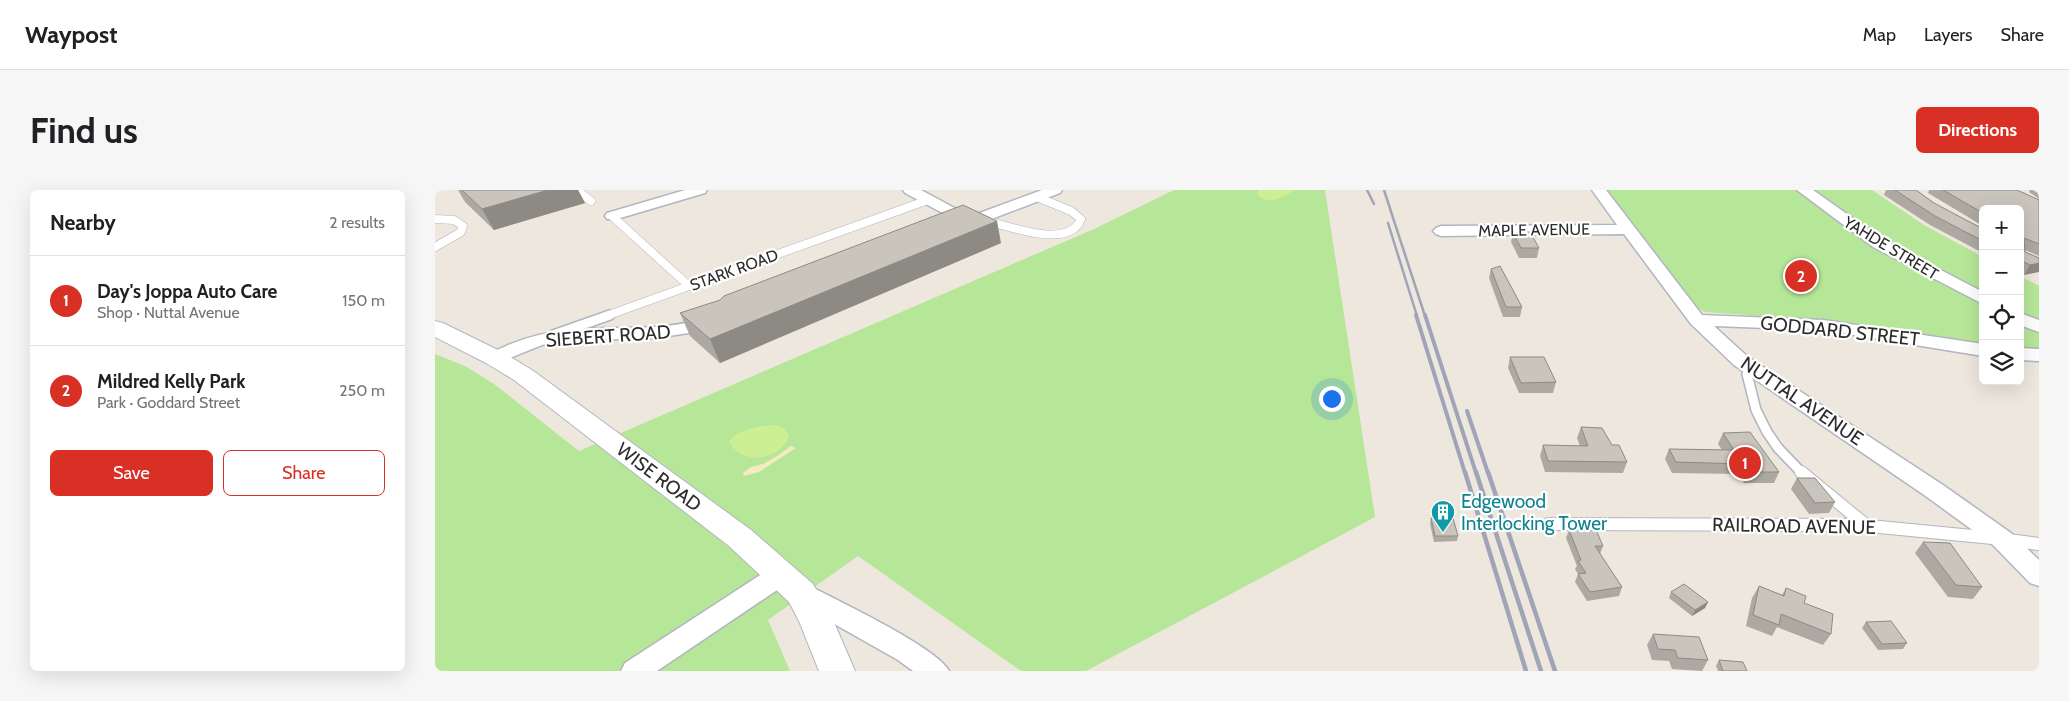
<!DOCTYPE html>
<meta charset="utf-8">
<style>
:root{--surface:#fff;--page:#f6f6f6;--text:#202124;--muted:#757577;--line:#e0e0e0;--accent:#d93025}
body{margin:0;font-family:Cabin,sans-serif;background:var(--page);color:var(--text)}
.controls{position:absolute;right:15px;top:15px;display:grid;overflow:hidden;border-radius:8px;box-shadow:0 5px 20px #0002}
.controls button{width:45px;height:45px;display:grid;place-items:center;padding:0;border:0;border-bottom:1px solid var(--line);background:var(--surface);color:var(--text);font:25px sans-serif}
.you{position:absolute;left:896px;top:208px;width:18px;height:18px;margin:-12px;border:4px solid #fff;border-radius:50%;background:#1a73e8;box-shadow:0 0 0 8px #1a73e833}
.badge{display:grid;place-items:center;width:32px;height:32px;border-radius:50%;background:var(--accent);color:#fff;font-size:16px;font-weight:700}
.pin{position:absolute;translate:-50% -50%;border:2px solid #fff;box-shadow:0 1px 5px #0006}
.list{margin:0;padding:0;list-style:none}
h2{display:flex;justify-content:space-between;align-items:center;height:65px;margin:0;padding:0 20px;font-size:21px}
h2 small{font-size:16px;font-weight:400;color:var(--muted)}
.list li{display:grid;grid-template-columns:32px 1fr auto;gap:15px;align-items:center;box-sizing:border-box;height:90px;padding:0 20px;border-top:1px solid var(--line)}
.list b{display:block;font-size:19px;white-space:nowrap}
.list p{margin:0;font-size:16px;white-space:nowrap;color:var(--muted)}
.list em{font-size:16px;font-style:normal;color:var(--muted)}
.actions{display:flex;gap:10px;padding:15px 20px}
.actions a{flex:1;padding:11px 0;border:1px solid var(--accent);border-radius:8px;text-align:center;font-size:18px;color:var(--accent)}
.actions .main{background:var(--accent);color:#fff}
.icon{flex:none;width:28px;height:28px;fill:none;stroke:currentColor;stroke-width:2;stroke-linecap:round;stroke-linejoin:round}
.map{position:relative;flex:none;width:1604px;height:481px;overflow:hidden;border-radius:8px}
header{display:flex;align-items:center;gap:30px;box-sizing:border-box;height:70px;padding:0 25px;background:var(--surface);border-bottom:1px solid var(--line)}
header strong{font-size:24px}
nav{display:flex;gap:28px;margin-inline-start:auto;font-size:18px}
.intro{display:flex;align-items:center;justify-content:space-between;box-sizing:border-box;height:120px;padding:0 30px}
h1{margin:0;font-size:35px}
.button{padding:12px 22px;border-radius:8px;background:var(--accent);color:#fff;font-size:18px;font-weight:700}
main{display:flex;gap:30px;padding:0 30px}
aside{flex:1;background:var(--surface);border-radius:8px;box-shadow:0 5px 20px #0002}
.map>svg:first-child{display:block}
.green{fill:#b6e798}
.sand{fill:#f5eac0}
.pitch{fill:#ccef94}
.lines{fill:none;stroke-linecap:round;stroke-linejoin:round}
.lane-far2-casing{stroke:#b2b5c0;stroke-width:9}
.lane-far1-casing{stroke:#b2b5c0;stroke-width:12}
.lane-casing{stroke:#b2b5c0;stroke-width:14}
.street-casing{stroke:#b2b5c0;stroke-width:3}
.secondary-casing{stroke:#b2b5c0;stroke-width:2}
.lane-far2{stroke:#fff;stroke-width:8}
.lane-far1{stroke:#fff;stroke-width:9}
.lane{stroke:#fff;stroke-width:12}
.street{fill:#fff;fill-rule:evenodd}
.secondary{fill:#fff;fill-rule:evenodd}
.rail-far2{stroke:#a0a4b7;stroke-width:2.5}
.rail-far1{stroke:#a0a4b7;stroke-width:4}
.rail{stroke:#a0a4b7;stroke-width:4.5}
.wall{fill:#ada9a2}
.shaded-wall{fill:#8d8a84}
.building{fill:#c9c5bc;stroke:#8d8a84}
.labels{text-anchor:middle;dominant-baseline:central;stroke-width:4.5;stroke-linejoin:round;paint-order:stroke}
.far-street-label{font-size:16px;fill:#2c2c2c;stroke:#fff}
.street-label{font-size:19px;fill:#2c2c2c;stroke:#fff}
.culture-label{font-size:19px;fill:#0d838f;stroke:#fff;text-anchor:start}
</style>
<header>
<strong>Waypost</strong>
<nav><a>Map</a><a>Layers</a><a>Share</a></nav>
</header>
<div class="intro"><h1>Find us</h1><a class="button">Directions</a></div>
<main>
<aside>
<h2>Nearby<small>2 results</small></h2>
<ul class="list">
<li><span class="badge">1</span><div><b>Day's Joppa Auto Care</b><p>Shop · Nuttal Avenue</p></div><em>150 m</em></li>
<li><span class="badge">2</span><div><b>Mildred Kelly Park</b><p>Park · Goddard Street</p></div><em>250 m</em></li>
</ul>
<div class="actions"><a class="main">Save</a><a>Share</a></div>
</aside>
<div class="map">
<svg width="1604" height="481" viewBox="0 0 1604 481">
<rect width="100%" height="100%" fill="#eee7de"/>
<g class="green">
<polygon points="739,0 890,0 940,327 651,481 586,481 423,366 333,430 355,481 0,481 0,164 32,177 59,194 144,261 659,39"/>
<path d="M1171,0H1362L1424,45L1548,114V155C1455,142 1363,127 1269,122L1263,118Z"/>
<path d="M1378,0H1437L1489,35L1548,67V104C1489,73 1430,42 1378,0Z"/>
<polygon points="1585,86 1604,96 1604,132 1585,123"/>
<polygon points="1585,135 1604,144 1604,159 1585,158"/>
</g>
<polygon class="sand" points="356,256 361,258 324,282 309,286 308,283 316,277 328,274 342,266"/>
<g class="pitch">
<path d="M823,0H860C848,7 834,17 822,4Z"/>
<path d="M340,235L350,239L354,247C344,271 306,276 294,251C304,239 325,236 340,235Z"/>
</g>
<g class="lines">
<g class="lane-far2-casing">
<g id="lane-far2">
<polyline points="142,0 156,11"/>
<polyline points="177,26 254,96"/>
<polyline points="0,29 19,30 28,36 26,42 0,57"/>
<path d="M552,31C574,36 634,60 646,29L636,21L602,7"/>
<polyline points="171,126 493,10"/>
</g>
</g>
<g class="lane-far1-casing">
<g id="lane-far1">
<polyline points="118,145 175,125"/>
<polyline points="1318,179 1312,184 1321,220 1332,242 1343,258 1367,283"/>
</g>
</g>
<g class="lane-casing">
<g id="lane">
<polyline points="1366,282 1432,336"/>
<polyline points="1113,334 1424,335 1558,348"/>
<polyline points="1573,350 1604,354"/>
</g>
</g>
<g class="street-casing">
<g id="street">
<polygon points="250,0 272,0 270,3 182,29 172,29 170,26 172,23"/>
<polygon points="468,0 486,0 525,21 542,24 607,0 627,0 625,3 543,34 515,27 470,3"/>
<polygon points="1157,0 1171,0 1267,125 1388,130 1548,154 1548,166 1388,140 1279,136 1313,167 1508,295 1576,343 1604,370 1604,396 1595,393 1558,355 1492,307 1299,175 1256,134 1189,44 1006,46 1001,44 998,41 1001,38 1006,36 1182,35"/>
<polygon points="1362,0 1378,0 1450,51 1548,102 1548,114 1438,57"/>
<polygon points="1585,123 1604,130 1604,142 1585,135"/>
<path d="M280,126L286,127L289,131L286,135L260,142L221,148L126,151L107,155L60,174L53,172L50,168C55,161 66,159 73,155C127,133 165,140 220,137C241,136 260,131 280,126Z"/>
<polygon points="1585,158 1604,159 1604,171 1585,170"/>
<polygon points="345,375 354,378 358,385 354,392 222,481 186,481 190,473 336,378"/>
<path d="M366,393L375,396C403,411 503,458 514,481H478L463,470L357,410L353,403L357,396Z"/>
</g>
</g>
<g class="secondary-casing">
<polygon id="secondary" points="0,131 8,133 69,163 97,180 316,340 378,394 398,430 420,481 384,481 364,431 354,412 294,356 79,190 51,173 0,147"/>
</g>
<use href="#lane-far2" class="lane-far2"/>
<use href="#lane-far1" class="lane-far1"/>
<use href="#lane" class="lane"/>
<use href="#street" class="street"/>
<use href="#secondary" class="secondary"/>
<g class="rail-far2">
<polyline points="932,0 939,14"/>
<polyline points="949,0 990,126"/>
<polyline points="953,33 982,126"/>
</g>
<g class="rail-far1">
<polyline points="981,125 1030,283"/>
<polyline points="990,125 1041,283"/>
<polyline points="1032,221 1053,283"/>
</g>
<g class="rail">
<polyline points="1030,282 1091,481"/>
<polyline points="1041,282 1106,481"/>
<polyline points="1053,282 1120,481"/>
</g>
</g>
<g class="wall">
<polygon points="23,0 143,0 150,13 59,40 30,12"/>
<polygon points="1451,0 1481,0 1499,13 1548,39 1548,63 1495,35 1449,5"/>
<polygon points="1494,0 1582,0 1604,10 1604,66 1590,60 1590,62 1604,68 1589,85 1585,83 1585,19 1548,19 1548,36 1493,3"/>
<polygon points="1595,0 1604,0 1604,9 1594,2"/>
<polygon points="1078,43 1104,58 1102,68 1084,68 1076,52"/>
<polygon points="566,53 285,173 255,146 245,123"/>
<polygon points="1056,79 1087,117 1085,127 1068,127 1054,88"/>
<polygon points="1075,167 1121,192 1118,203 1084,203 1073,178"/>
<polygon points="1146,237 1177,255 1192,272 1188,283 1110,282 1105,266 1108,255 1145,256 1142,248"/>
<polygon points="1288,243 1344,282 1339,293 1309,293 1304,284 1237,283 1230,269 1234,259 1287,260 1283,254"/>
<polygon points="1362,288 1400,312 1394,323 1374,324 1356,299"/>
<polygon points="996,328 1023,346 1022,351 999,352 995,334"/>
<polygon points="1134,340 1168,356 1165,364 1187,397 1184,406 1152,411 1140,392 1143,384 1140,379 1142,376 1131,348"/>
<polygon points="1488,352 1547,397 1538,409 1513,407 1480,363"/>
<polygon points="1324,396 1347,405 1351,398 1369,413 1396,444 1388,455 1342,437 1337,446 1311,436 1317,408"/>
<polygon points="1236,402 1273,412 1270,418 1257,426 1234,408"/>
<polygon points="1431,432 1472,453 1468,459 1443,460 1427,438"/>
<polygon points="1218,444 1273,470 1267,481 1237,479 1234,471 1217,470 1212,455"/>
<polygon points="1284,470 1312,481 1283,481 1281,476"/>
</g>
<g class="shaded-wall">
<polygon points="113,0 143,0 150,13 59,40 47,19"/>
<polygon points="562,31 566,53 285,173 275,149"/>
<polygon points="1604,73 1604,82 1589,85 1595,75"/>
<polygon points="1273,412 1270,418 1257,426 1260,420"/>
</g>
<g class="building">
<polygon points="27,0 113,0 47,19"/>
<polygon points="1460,0 1481,0 1499,13 1548,39 1548,51 1500,26"/>
<polygon points="1508,0 1582,0 1604,10 1604,54 1589,48 1590,62 1604,68 1604,73 1595,75 1585,70 1585,19 1548,19 1548,23"/>
<polygon points="528,15 562,31 275,149 245,123 285,110 289,106"/>
<polygon points="1095,42 1104,58 1086,58 1078,43"/>
<polygon points="1065,76 1087,117 1071,117 1056,79"/>
<polygon points="1075,167 1109,167 1121,192 1086,193"/>
<polygon points="1146,237 1167,238 1177,255 1184,255 1192,272 1113,271 1108,255 1153,256"/>
<polygon points="1315,242 1344,282 1315,282 1309,274 1241,272 1234,259 1299,260 1288,243"/>
<polygon points="1362,288 1380,288 1400,312 1380,313"/>
<polygon points="996,328 1018,328 1023,346 1000,346"/>
<polygon points="1134,340 1161,340 1168,356 1160,356 1187,397 1155,402 1143,384 1151,383 1143,371 1146,370"/>
<polygon points="1488,352 1515,353 1547,397 1521,395"/>
<polygon points="1249,394 1273,412 1260,420 1236,402"/>
<polygon points="1324,396 1349,406 1351,398 1371,406 1369,413 1398,424 1396,444 1346,424 1344,435 1318,425"/>
<polygon points="1456,431 1472,453 1447,454 1431,432"/>
<polygon points="1218,444 1264,447 1273,470 1243,468 1240,460 1223,459"/>
<polygon points="1284,470 1308,472 1312,481 1288,481"/>
</g>
<defs>
<g id="building-pin" transform="scale(1.25)"><path d="M0 17L-7.5 6A9.5 9.5 0 1 1 7.5 6Z" fill="#0f9aa8" stroke="#fff"/><path d="M-4-6H4V6H1V3H-1V6H-4ZM-2.5-4.3h1.7v1.8h-1.7ZM.8-4.3h1.7v1.8H.8ZM-2.5-1h1.7V.8h-1.7ZM.8-1h1.7V.8H.8Z" fill="#fff"/></g>
</defs>
<g fill-rule="evenodd">
<use href="#building-pin" x="1008" y="322"/>
</g>
<g class="labels">
<g class="far-street-label">
<text transform="translate(1099 40) rotate(-1)">MAPLE AVENUE</text>
<text transform="translate(1456 58) rotate(31)">YAHDE STREET</text>
<text transform="translate(299 80) rotate(-20)">STARK ROAD</text>
</g>
<g class="street-label">
<text transform="translate(1405 141) rotate(6)">GODDARD STREET</text>
<text transform="translate(173 146) rotate(-4)">SIEBERT ROAD</text>
<text transform="translate(1367 211) rotate(34)">NUTTAL AVENUE</text>
<text transform="translate(224 287) rotate(37)">WISE ROAD</text>
<text transform="translate(1359 336) rotate(1)">RAILROAD AVENUE</text>
</g>
<g class="culture-label">
<text x="1026" y="311">Edgewood<tspan x="1026" dy="22">Interlocking Tower</tspan></text>
</g>
</g>
</svg>
<div class="controls">
<button>+</button>
<button>−</button>
<button><svg class="icon" aria-label="locate" viewBox="0 0 24 24"><circle cx="12" cy="12" r="6"/><path d="M12 2v4M12 18v4M2 12h4M18 12h4"/></svg></button>
<button><svg class="icon" aria-label="layers" viewBox="0 0 24 24"><path d="M12 4l9 5-9 5-9-5zM3 14l9 5 9-5"/></svg></button>
</div>
<div class="you"></div>
<div class="pin badge" style="left:1310px;top:273px">1</div>
<div class="pin badge" style="left:1366px;top:86px">2</div>
</div>
</main>
